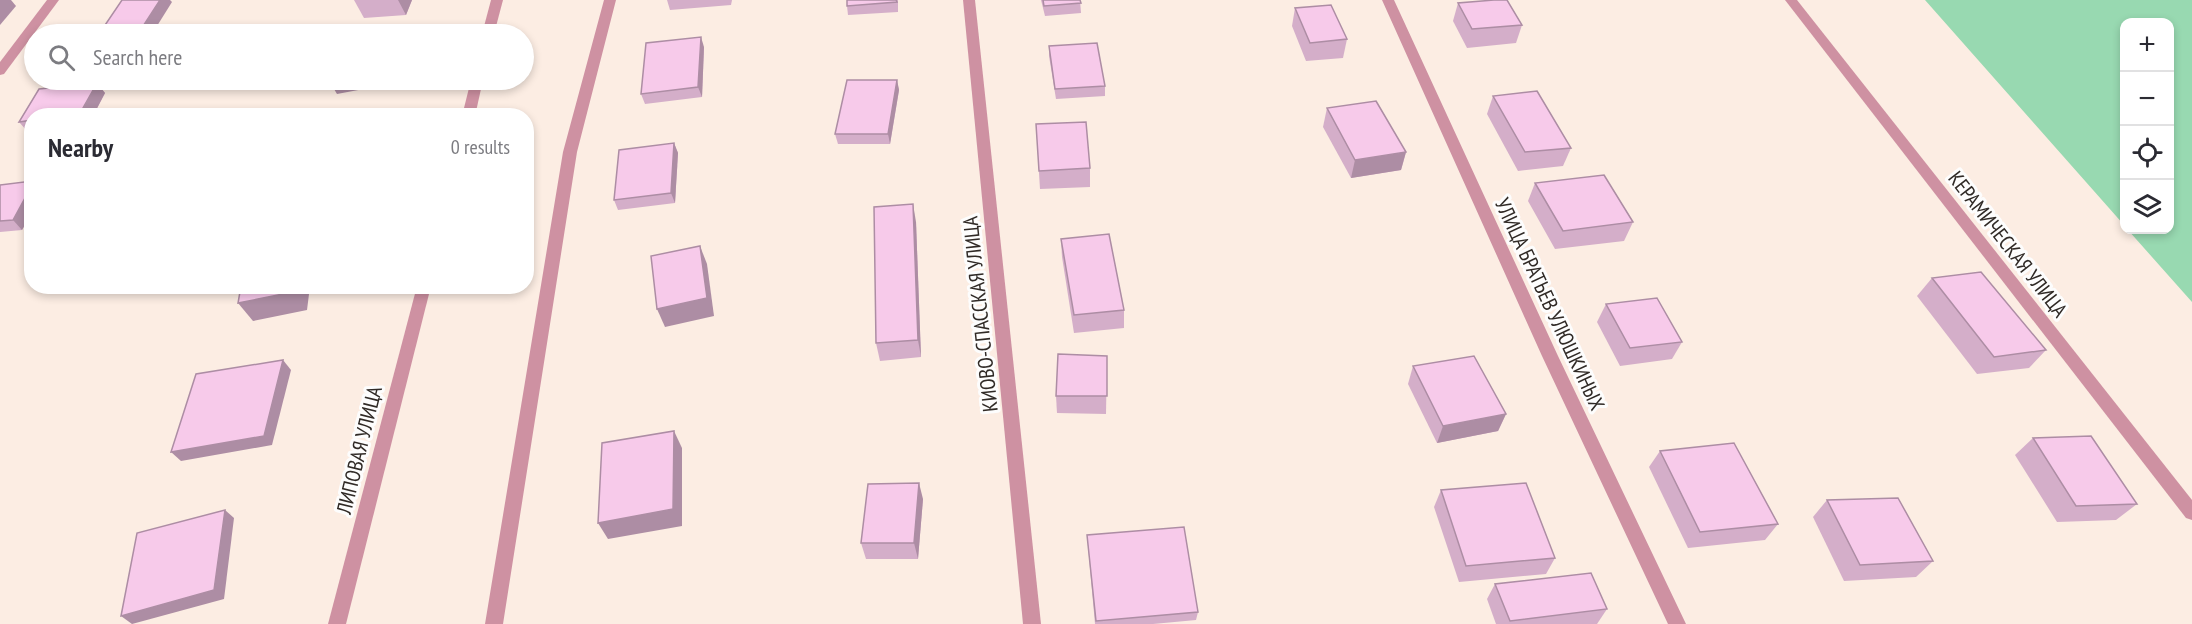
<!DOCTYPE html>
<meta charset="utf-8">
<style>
:root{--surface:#fff;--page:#f7f7f7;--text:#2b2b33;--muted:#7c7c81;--line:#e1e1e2}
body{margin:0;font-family:"PT Sans Narrow",sans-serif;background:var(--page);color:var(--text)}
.controls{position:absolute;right:18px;top:18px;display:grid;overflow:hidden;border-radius:12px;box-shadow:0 3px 9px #0003}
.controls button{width:54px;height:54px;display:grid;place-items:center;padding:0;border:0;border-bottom:2px solid var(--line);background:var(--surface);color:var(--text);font:30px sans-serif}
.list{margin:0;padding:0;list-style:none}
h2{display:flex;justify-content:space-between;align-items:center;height:78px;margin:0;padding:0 24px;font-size:26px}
h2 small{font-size:20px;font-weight:400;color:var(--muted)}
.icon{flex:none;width:33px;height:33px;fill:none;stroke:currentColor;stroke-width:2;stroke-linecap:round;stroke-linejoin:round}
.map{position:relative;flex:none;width:2192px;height:624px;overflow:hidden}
.search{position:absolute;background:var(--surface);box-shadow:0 3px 9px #0003;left:24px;top:24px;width:510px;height:66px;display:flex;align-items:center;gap:15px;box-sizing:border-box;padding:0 21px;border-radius:33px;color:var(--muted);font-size:22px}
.panel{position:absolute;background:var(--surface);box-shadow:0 3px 9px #0003;left:24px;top:108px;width:510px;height:186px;border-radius:24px}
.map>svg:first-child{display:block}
.green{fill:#98d9b1}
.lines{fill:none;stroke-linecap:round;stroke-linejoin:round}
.minor{fill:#ce91a2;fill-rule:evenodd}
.wall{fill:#d4aec9}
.shaded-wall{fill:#ad8da4}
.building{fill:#f7caea;stroke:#ad8da4;stroke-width:1.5}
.labels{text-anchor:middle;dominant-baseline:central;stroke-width:6;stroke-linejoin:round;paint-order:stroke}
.street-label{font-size:21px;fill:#302a26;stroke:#fdfdfd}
</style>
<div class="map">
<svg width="2192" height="624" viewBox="0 0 2192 624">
<rect width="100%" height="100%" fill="#fcede3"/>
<polygon class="green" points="1925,0 2192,0 2192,302 2128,230 2170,230 2170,22 2124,22 2124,225"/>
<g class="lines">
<g class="minor">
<polygon points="47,0 59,0 4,74 0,75 0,62"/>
<polygon points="491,0 503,0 494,34 482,34"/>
<polygon points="604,0 616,0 577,152 503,624 485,624 563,152"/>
<polygon points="963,0 975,0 1041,624 1023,624"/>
<polygon points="1382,0 1394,0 1558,356 1686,624 1668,624 1542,356"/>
<polygon points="1785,0 1797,0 2192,500 2192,520 2186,518"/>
<polygon points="471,80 483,80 475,116 462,116"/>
<polygon points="417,286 431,286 346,624 328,624"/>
</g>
</g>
<g class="wall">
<polygon points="354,0 412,0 406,15 364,18"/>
<polygon points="667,0 732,0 731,5 670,10"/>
<polygon points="847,0 898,0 898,12 848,15 847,6"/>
<polygon points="1041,0 1080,0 1081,13 1045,16"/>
<polygon points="1458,3 1522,25 1516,43 1467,48 1453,21"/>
<polygon points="1295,8 1347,39 1343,58 1306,61 1292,26"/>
<polygon points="1049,46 1105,86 1105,96 1056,99 1049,56"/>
<polygon points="704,47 702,97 645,104 641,94"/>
<polygon points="897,80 899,90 890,144 838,144 835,134"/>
<polygon points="97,83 105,93 93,116 32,116 32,131 28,132 19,122 39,89"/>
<polygon points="1493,96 1571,148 1563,166 1518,171 1487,114"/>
<polygon points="1327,108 1406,152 1401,170 1351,178 1323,127"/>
<polygon points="1036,124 1090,168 1090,187 1040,189"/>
<polygon points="674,143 678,153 675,203 618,210 614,200"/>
<polygon points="32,181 32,212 22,230 0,232 0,185"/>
<polygon points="1535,183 1633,222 1624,241 1555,249 1528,201"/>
<polygon points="916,222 921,357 880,361 876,343"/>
<polygon points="1061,239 1124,310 1124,328 1074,333 1062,257"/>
<polygon points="1932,278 2046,350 2029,368 1977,374 1917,296"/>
<polygon points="1606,304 1682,342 1672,359 1620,366 1597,322"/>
<polygon points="1107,356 1106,414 1057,413 1056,396"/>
<polygon points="1413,366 1506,414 1498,431 1437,443 1408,384"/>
<polygon points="2033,438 2137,504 2116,520 2057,522 2015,455"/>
<polygon points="1660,451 1778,524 1765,540 1688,548 1649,467"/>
<polygon points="1441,490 1555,558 1546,574 1459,582 1434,507"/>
<polygon points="923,499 918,559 866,559 861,543"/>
<polygon points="1827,500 1933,561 1916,577 1844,581 1813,517"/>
<polygon points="1087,535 1198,612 1196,620 1153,624 1095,624"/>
<polygon points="1495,584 1607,609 1597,624 1496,624 1487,599"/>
</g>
<g class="shaded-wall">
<polygon points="0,0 11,0 16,6 0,25"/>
<polygon points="160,0 170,0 172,2 152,34 138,34"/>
<polygon points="398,0 412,0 406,15"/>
<polygon points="701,37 704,47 702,97 698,87"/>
<polygon points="355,80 385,80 385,85 337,94 331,84"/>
<polygon points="897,80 899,90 890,144 888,134"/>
<polygon points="97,83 105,93 93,116 79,116"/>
<polygon points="674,143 678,153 675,203 671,193"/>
<polygon points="1406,152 1401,170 1351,178 1355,160"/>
<polygon points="32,185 32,212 22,230 13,220"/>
<polygon points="913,204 916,222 921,357 918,340"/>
<polygon points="700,246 707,264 714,316 665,327 657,309"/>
<polygon points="294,286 310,286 307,310 253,321 238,303"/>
<polygon points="283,360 291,370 272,445 181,461 171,452"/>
<polygon points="1506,414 1498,431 1437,443 1443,426"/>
<polygon points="674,431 682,448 682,526 608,539 598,523"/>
<polygon points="919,483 923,499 918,559 914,543"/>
<polygon points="225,510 234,518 224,599 132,624 121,616"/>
</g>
<g class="building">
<polygon points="122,0 160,0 138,34 99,34"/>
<polygon points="847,0 896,0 897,2 847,6"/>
<polygon points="1043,0 1080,0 1081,3 1044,6"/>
<polygon points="1494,0 1507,0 1522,25 1472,29 1458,3"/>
<polygon points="1331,5 1347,39 1310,43 1295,8"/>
<polygon points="701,37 698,87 641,94 646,43"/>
<polygon points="1097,43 1105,86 1055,89 1049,46"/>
<polygon points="331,80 355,80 331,84"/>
<polygon points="847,80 897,80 888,134 835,134"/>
<polygon points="97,83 79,115 32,116 32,120 19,122 39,89"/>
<polygon points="1537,91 1571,148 1525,152 1493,96"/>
<polygon points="1376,101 1406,152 1355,160 1327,108"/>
<polygon points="1086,122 1090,168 1039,171 1036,124"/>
<polygon points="674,143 671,193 614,200 619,150"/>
<polygon points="1604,175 1633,222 1563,231 1535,183"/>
<polygon points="32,181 32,185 13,220 0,221 0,185"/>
<polygon points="913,204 918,340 876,343 874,207"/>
<polygon points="1109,234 1124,310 1074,315 1061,239"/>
<polygon points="700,246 707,298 657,309 651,256"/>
<polygon points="1981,272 2046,350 1994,357 1932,278"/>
<polygon points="241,286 294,286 293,292 238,303"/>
<polygon points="1657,298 1682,342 1630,348 1606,304"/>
<polygon points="1058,354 1107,356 1107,396 1056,396"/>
<polygon points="1474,356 1506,414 1443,426 1413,366"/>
<polygon points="283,360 264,436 171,452 196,374"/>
<polygon points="674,431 673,509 598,523 602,443"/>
<polygon points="2091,436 2137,504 2076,506 2033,438"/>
<polygon points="1734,443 1778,524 1700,532 1660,451"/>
<polygon points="919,483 914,543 861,543 868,484"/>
<polygon points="1526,483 1555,558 1466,566 1441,490"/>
<polygon points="1898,498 1933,561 1860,565 1827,500"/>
<polygon points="225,510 214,590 121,616 137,533"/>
<polygon points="1184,527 1198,612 1096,621 1087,535"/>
<polygon points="1591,573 1607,609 1510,621 1495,584"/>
</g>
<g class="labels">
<g class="street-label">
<text transform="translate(2008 244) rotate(52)">КЕРАМИЧЕСКАЯ УЛИЦА</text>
<text transform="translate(1550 304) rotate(65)">УЛИЦА БРАТЬЕВ УЛЮШКИНЫХ</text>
<text transform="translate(980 314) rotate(-96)">КИОВО-СПАССКАЯ УЛИЦА</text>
<text transform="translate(359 450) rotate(-76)">ЛИПОВАЯ УЛИЦА</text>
</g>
</g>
</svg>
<div class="controls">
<button>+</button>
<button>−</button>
<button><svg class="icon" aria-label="locate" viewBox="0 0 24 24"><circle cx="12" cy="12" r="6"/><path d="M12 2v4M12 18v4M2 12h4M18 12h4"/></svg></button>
<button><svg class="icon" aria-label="layers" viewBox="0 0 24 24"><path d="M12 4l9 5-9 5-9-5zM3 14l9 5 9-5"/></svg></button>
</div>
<div class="search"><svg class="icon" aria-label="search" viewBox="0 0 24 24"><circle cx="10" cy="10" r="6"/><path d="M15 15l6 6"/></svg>Search here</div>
<section class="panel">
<h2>Nearby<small>0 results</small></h2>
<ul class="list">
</ul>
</section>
</div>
